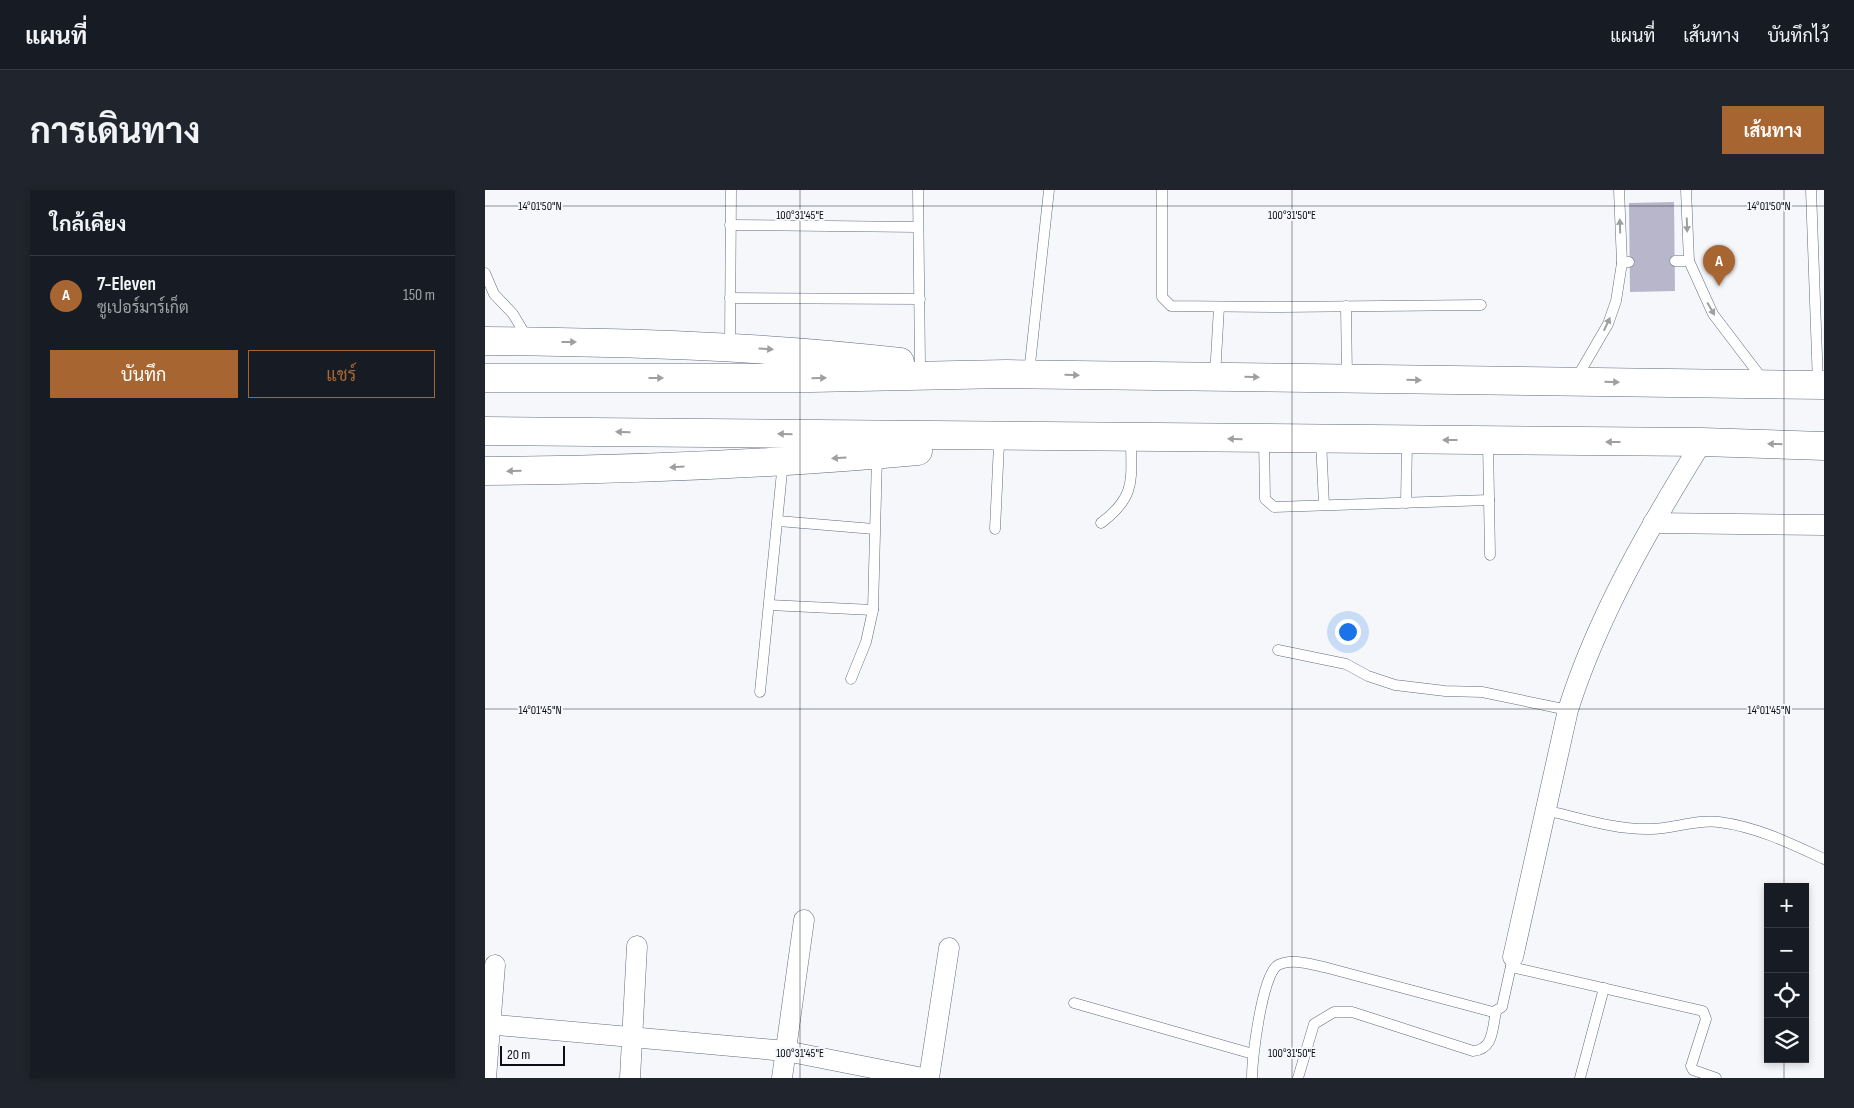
<!DOCTYPE html>
<html lang="th">
<meta charset="utf-8">
<style>
:root{--surface:#171b24;--page:#20242c;--text:#f1f3f6;--muted:#9ea1a6;--line:#363941;--accent:#a76531}
body{margin:0;font-family:"Sofia Sans Condensed",Sarabun,sans-serif;background:var(--page);color:var(--text)}
.controls{position:absolute;right:15px;bottom:15px;display:grid;overflow:hidden;border-radius:0px;box-shadow:0 2px 8px #0003}
.controls button{width:45px;height:45px;display:grid;place-items:center;padding:0;border:0;border-bottom:1px solid var(--line);background:var(--surface);color:var(--text);font:25px sans-serif}
.scale{position:absolute;left:15px;bottom:12px;width:65px;box-sizing:border-box;padding-left:5px;border:2px solid #0b0f15;border-top:0;font-size:14px;line-height:18px;white-space:nowrap;color:#0b0f15;-webkit-text-stroke:4px #f5f7fb;paint-order:stroke}
.you{position:absolute;left:862px;top:441px;width:18px;height:18px;margin:-12px;border:4px solid #fff;border-radius:50%;background:#1a73e8;box-shadow:0 0 0 8px #1a73e833}
.badge{display:grid;place-items:center;width:32px;height:32px;border-radius:50%;background:var(--accent);color:#fff;font-size:16px;font-weight:700}
.pin{position:absolute;translate:-50% -41px;filter:drop-shadow(0 1px 2px #0008)}
.pin::after{content:'';position:absolute;top:26px;width:18px;height:15px;background:inherit;clip-path:polygon(0 0,100% 0,50% 100%)}
.list{margin:0;padding:0;list-style:none}
h2{display:flex;justify-content:space-between;align-items:center;height:65px;margin:0;padding:0 20px;font-size:21px}
h2 small{font-size:16px;font-weight:400;color:var(--muted)}
.list li{display:grid;grid-template-columns:32px 1fr auto;gap:15px;align-items:center;box-sizing:border-box;height:80px;padding:0 20px;border-top:1px solid var(--line)}
.list b{display:block;font-size:19px;white-space:nowrap}
.list p{margin:0;font-size:16px;white-space:nowrap;color:var(--muted)}
.list em{font-size:16px;font-style:normal;color:var(--muted)}
.actions{display:flex;gap:10px;padding:15px 20px}
.actions a{flex:1;padding:11px 0;border:1px solid var(--accent);border-radius:0px;text-align:center;font-size:18px;color:var(--accent)}
.actions .main{background:var(--accent);color:#fff}
.icon{flex:none;width:28px;height:28px;fill:none;stroke:currentColor;stroke-width:2;stroke-linecap:round;stroke-linejoin:round}
.map{position:relative;flex:none;width:1339px;height:888px;overflow:hidden;border-radius:0px}
header{display:flex;align-items:center;gap:30px;box-sizing:border-box;height:70px;padding:0 25px;background:var(--surface);border-bottom:1px solid var(--line)}
header strong{font-size:24px}
nav{display:flex;gap:28px;margin-inline-start:auto;font-size:18px}
.intro{display:flex;align-items:center;justify-content:space-between;box-sizing:border-box;height:120px;padding:0 30px}
h1{margin:0;font-size:35px}
.button{padding:12px 22px;border-radius:0px;background:var(--accent);color:#fff;font-size:18px;font-weight:700}
main{display:flex;gap:30px;padding:0 30px}
aside{flex:1;background:var(--surface);border-radius:0px;box-shadow:0 2px 8px #0003}
.map>svg:first-child{display:block}
.building{fill:#b8b6cb}
.lines{fill:none;stroke-linecap:round;stroke-linejoin:round}
.lane-casing{stroke:#616c7d;stroke-width:11}
.street-casing{stroke:#616c7d;stroke-width:21}
.primary-casing{stroke:#616c7d;stroke-width:29}
.lane{stroke:#fff;stroke-width:10}
.street{stroke:#fff;stroke-width:20}
.primary{stroke:#fff;stroke-width:28}
.oneway{fill:#9d9fa1}
.ticks{fill:none;stroke:#0b0f15;stroke-width:1;stroke-opacity:0.45}
.ticks-label{font-size:12px;text-anchor:middle;fill:#0b0f15;stroke:#f5f7fb;stroke-width:4;stroke-linejoin:round;paint-order:stroke}
</style>
<header>
<strong>แผนที่</strong>
<nav><a>แผนที่</a><a>เส้นทาง</a><a>บันทึกไว้</a></nav>
</header>
<div class="intro"><h1>การเดินทาง</h1><a class="button">เส้นทาง</a></div>
<main>
<aside>
<h2>ใกล้เคียง<small></small></h2>
<ul class="list">
<li><span class="badge">A</span><div><b>7-Eleven</b><p>ซูเปอร์มาร์เก็ต</p></div><em>150 m</em></li>
</ul>
<div class="actions"><a class="main">บันทึก</a><a>แชร์</a></div>
</aside>
<div class="map">
<svg width="1339" height="888" viewBox="0 0 1339 888">
<rect width="100%" height="100%" fill="#f5f7fb"/>
<polygon class="building" points="1189,12 1190,101 1145,102 1144,13"/>
<g class="lines">
<g class="lane-casing">
<g id="lane">
<polyline points="433,0 435,174"/>
<polyline points="677,0 677,107 686,116 796,117 996,115"/>
<polyline points="1134,0 1137,73"/>
<polyline points="1201,0 1204,71"/>
<polyline points="1326,0 1333,194"/>
<polyline points="245,35 432,37"/>
<polyline points="1190,71 1204,71 1228,124 1279,191"/>
<polyline points="0,83 9,104 28,124 43,149"/>
<polyline points="245,108 435,109"/>
<polyline points="861,116 862,188"/>
<polyline points="245,156 246,0"/>
<polyline points="544,183 564,0"/>
<polyline points="730,186 734,117"/>
<polyline points="1091,189 1123,134 1131,111 1137,73 1144,72"/>
<polyline points="779,250 780,309 789,317 1004,310"/>
<polyline points="836,250 839,315"/>
<polyline points="1003,252 1005,365"/>
<polyline points="921,313 922,251"/>
<polyline points="293,331 389,339"/>
<path d="M616,333C652,306 646,289 646,249"/>
<polyline points="510,339 514,254"/>
<polyline points="284,415 388,420"/>
<polyline points="793,460 861,474 883,486 910,495 960,501 997,502 1083,520"/>
<polyline points="366,489 381,452 388,420 392,266"/>
<polyline points="275,502 298,272"/>
<path d="M1060,620C1095,628 1130,640 1166,639C1189,639 1211,629 1234,632C1272,637 1305,653 1339,669"/>
<polyline points="1026,777 1218,821 1221,829 1206,876 1208,880 1231,888"/>
<polyline points="589,813 768,864"/>
<path d="M767,888C767,869 777,784 793,775C807,768 825,774 839,777L1008,822L1017,817L1028,767"/>
<path d="M813,888L829,834L849,822H867L988,861C1009,859 1007,839 1011,822"/>
<polyline points="1095,888 1119,798"/>
</g>
</g>
<g class="street-casing">
<g id="street">
<polyline points="1168,333 1339,335"/>
<path d="M1028,767L1083,520C1113,425 1165,336 1217,252"/>
<polyline points="0,834 301,861 438,888"/>
<polyline points="1,888 10,775"/>
<polyline points="145,888 152,756"/>
<polyline points="297,888 319,730"/>
<polyline points="444,888 464,758"/>
</g>
</g>
<g class="primary-casing">
<g id="primary">
<path d="M0,151C139,152 277,156 415,172"/>
<polyline points="0,188 327,188 521,184 1339,195"/>
<polyline points="0,241 1217,252 1339,256"/>
<path d="M0,281C145,280 289,274 433,261"/>
</g>
</g>
<use href="#lane" class="lane"/>
<use href="#street" class="street"/>
<use href="#primary" class="primary"/>
</g>
<defs><path id="oneway-solid" d="M-6-.8H1V-3.2L6.5 0L1 3.2V.8H-6Z" transform="scale(1.25)"/></defs>
<g class="oneway">
<use href="#oneway-solid" transform="translate(1202 35) rotate(88)"/>
<use href="#oneway-solid" transform="translate(1135 36) rotate(-92)"/>
<use href="#oneway-solid" transform="translate(1226 119) rotate(60)"/>
<use href="#oneway-solid" transform="translate(1122 134) rotate(-65)"/>
<use href="#oneway-solid" transform="translate(84 152)"/>
<use href="#oneway-solid" transform="translate(281 159) rotate(4)"/>
<use href="#oneway-solid" transform="translate(587 185) rotate(1)"/>
<use href="#oneway-solid" transform="translate(767 187) rotate(1)"/>
<use href="#oneway-solid" transform="translate(171 188)"/>
<use href="#oneway-solid" transform="translate(334 188) rotate(-1)"/>
<use href="#oneway-solid" transform="translate(929 190) rotate(1)"/>
<use href="#oneway-solid" transform="translate(1127 192) rotate(1)"/>
<use href="#oneway-solid" transform="translate(138 242) rotate(-179)"/>
<use href="#oneway-solid" transform="translate(300 244) rotate(-179)"/>
<use href="#oneway-solid" transform="translate(750 249) rotate(-179)"/>
<use href="#oneway-solid" transform="translate(965 250) rotate(-180)"/>
<use href="#oneway-solid" transform="translate(1128 252) rotate(-180)"/>
<use href="#oneway-solid" transform="translate(1290 254) rotate(-179)"/>
<use href="#oneway-solid" transform="translate(354 268) rotate(176)"/>
<use href="#oneway-solid" transform="translate(192 277) rotate(177)"/>
<use href="#oneway-solid" transform="translate(29 281) rotate(179)"/>
</g>
<path class="ticks" d="M315,0V888M807,0V888M1299,0V697M0,16H1339M0,519H1339M1299,869V888"/>
<g class="ticks-label">
<text x="55" y="20">14°01'50"N</text>
<text x="1284" y="20">14°01'50"N</text>
<text x="315" y="29">100°31'45"E</text>
<text x="807" y="29">100°31'50"E</text>
<text x="55" y="524">14°01'45"N</text>
<text x="1284" y="524">14°01'45"N</text>
<text x="315" y="867">100°31'45"E</text>
<text x="807" y="867">100°31'50"E</text>
</g>
</svg>
<div class="controls">
<button>+</button>
<button>−</button>
<button><svg class="icon" aria-label="locate" viewBox="0 0 24 24"><circle cx="12" cy="12" r="6"/><path d="M12 2v4M12 18v4M2 12h4M18 12h4"/></svg></button>
<button><svg class="icon" aria-label="layers" viewBox="0 0 24 24"><path d="M12 4l9 5-9 5-9-5zM3 14l9 5 9-5"/></svg></button>
</div>
<div class="scale">20 m</div>
<div class="you"></div>
<div class="pin badge" style="left:1234px;top:96px">A</div>
</div>
</main>
